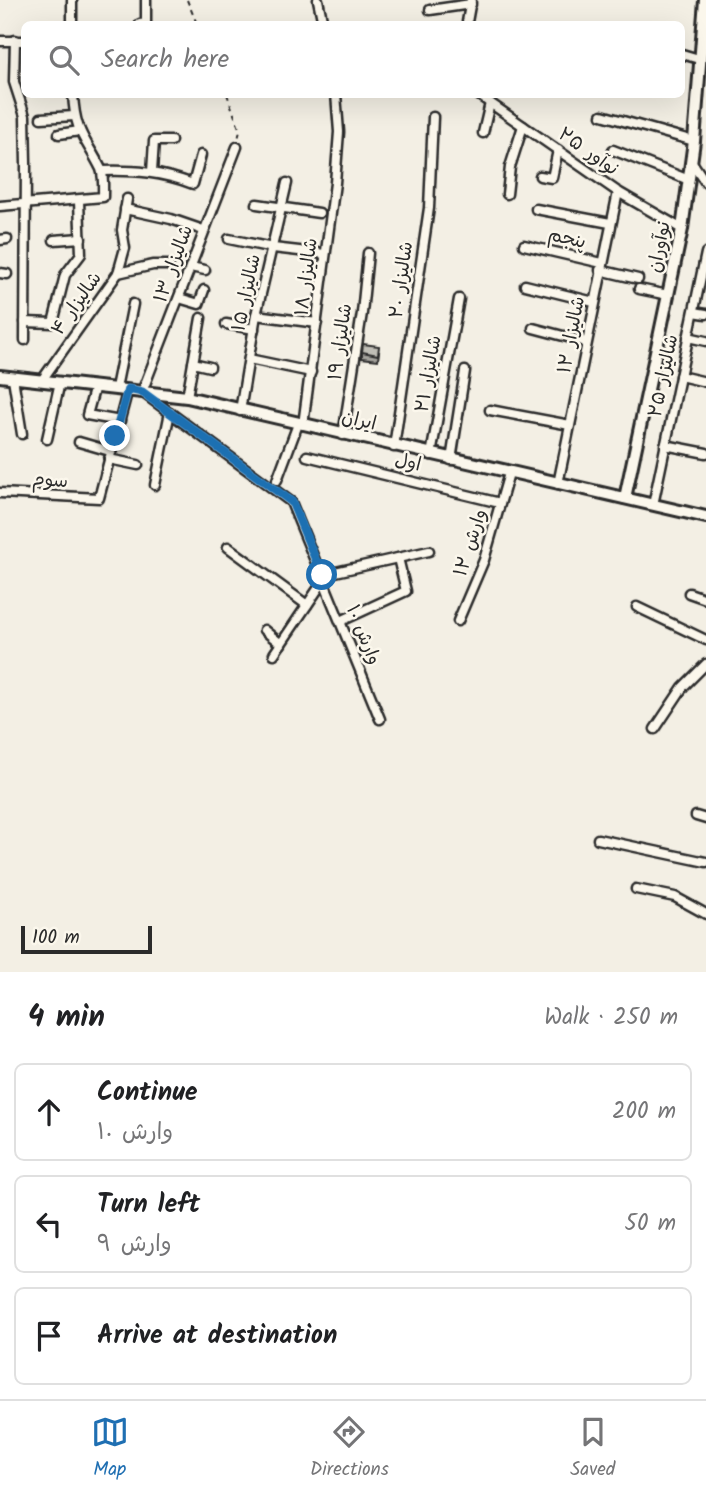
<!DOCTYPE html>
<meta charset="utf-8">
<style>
:root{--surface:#fff;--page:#f2f2f2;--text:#202124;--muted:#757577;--line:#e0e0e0;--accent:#1f6fb2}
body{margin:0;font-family:Kalam,"Playpen Sans Arabic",sans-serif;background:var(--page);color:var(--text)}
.scale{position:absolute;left:21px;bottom:18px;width:131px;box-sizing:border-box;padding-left:7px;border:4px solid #2b2b2b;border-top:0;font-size:19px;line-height:24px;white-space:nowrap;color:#2b2b2b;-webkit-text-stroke:5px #fbf7ec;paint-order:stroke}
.stop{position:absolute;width:21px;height:21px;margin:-16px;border:5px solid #1f6fb2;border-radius:50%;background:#fff}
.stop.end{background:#1f6fb2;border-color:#fff;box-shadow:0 2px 7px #0008}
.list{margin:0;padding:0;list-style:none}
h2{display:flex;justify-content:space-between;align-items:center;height:91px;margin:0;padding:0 28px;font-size:30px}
h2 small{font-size:23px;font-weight:400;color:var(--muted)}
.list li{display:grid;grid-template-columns:46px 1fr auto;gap:21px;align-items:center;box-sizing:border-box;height:98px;margin:0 14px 14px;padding:0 14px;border:2px solid var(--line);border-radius:10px}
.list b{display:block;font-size:26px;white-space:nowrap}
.list p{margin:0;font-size:23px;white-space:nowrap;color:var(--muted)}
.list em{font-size:23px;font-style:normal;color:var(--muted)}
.icon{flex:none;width:38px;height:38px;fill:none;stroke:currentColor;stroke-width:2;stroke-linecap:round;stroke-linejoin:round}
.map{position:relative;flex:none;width:706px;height:972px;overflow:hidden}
.search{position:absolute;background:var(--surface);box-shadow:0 7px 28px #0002;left:21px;right:21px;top:21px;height:77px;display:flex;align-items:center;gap:18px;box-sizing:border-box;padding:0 24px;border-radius:10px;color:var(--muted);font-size:26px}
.sheet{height:427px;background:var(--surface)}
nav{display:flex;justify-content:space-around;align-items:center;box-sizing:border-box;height:98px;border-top:2px solid var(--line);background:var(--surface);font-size:19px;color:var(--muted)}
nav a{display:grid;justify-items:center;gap:4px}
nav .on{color:var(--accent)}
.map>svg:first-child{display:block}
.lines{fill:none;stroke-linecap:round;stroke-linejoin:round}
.street-casing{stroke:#2b2b2b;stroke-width:13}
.secondary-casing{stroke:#2b2b2b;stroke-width:16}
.path{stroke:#2b2b2b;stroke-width:2;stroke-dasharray:5 5;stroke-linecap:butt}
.street{stroke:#fbf7ec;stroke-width:8}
.secondary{stroke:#fbf7ec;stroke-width:10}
.wall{fill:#a5a39d;stroke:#2b2b2b;stroke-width:2}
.building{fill:#c0beb6;stroke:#2b2b2b;stroke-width:2}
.route{stroke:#1f6fb2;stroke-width:9}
.labels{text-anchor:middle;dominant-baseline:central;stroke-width:5;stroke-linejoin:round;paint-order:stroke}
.street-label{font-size:19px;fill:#2b2b2b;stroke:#fbf7ec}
</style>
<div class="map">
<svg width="706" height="972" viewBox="0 0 706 972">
<rect width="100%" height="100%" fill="#f3efe4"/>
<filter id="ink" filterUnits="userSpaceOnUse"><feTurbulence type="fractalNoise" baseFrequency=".0143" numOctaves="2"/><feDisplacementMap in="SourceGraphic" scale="14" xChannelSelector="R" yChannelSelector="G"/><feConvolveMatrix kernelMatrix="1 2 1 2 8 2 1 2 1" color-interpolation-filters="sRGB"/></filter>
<g filter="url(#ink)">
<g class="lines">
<g class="street-casing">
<g id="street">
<polyline points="318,0 323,24"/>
<polyline points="430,10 471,4"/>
<polyline points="467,22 471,0"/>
<polyline points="72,24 72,0"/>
<polyline points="140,24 146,23 146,0"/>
<polyline points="15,40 14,82 25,116 26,163 25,340"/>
<polyline points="0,41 24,41"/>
<polyline points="682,54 699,59"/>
<polyline points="480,96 618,192 682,229"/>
<polyline points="602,115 694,141"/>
<polyline points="41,118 74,116"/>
<polyline points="483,133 490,103"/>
<polyline points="59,134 80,131"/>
<polyline points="237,147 142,392 291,502 380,719"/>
<polyline points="613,150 689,180"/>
<polyline points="692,162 706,183"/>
<path d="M102,171C135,170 162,172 193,184L201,155"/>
<polyline points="152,172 154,141 171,141"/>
<polyline points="540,176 552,178 558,150"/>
<polyline points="507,194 510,167 523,126"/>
<polyline points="257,204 319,213"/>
<path d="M0,206L103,197C103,188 104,177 101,169C85,137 75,134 73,94"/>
<polyline points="125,209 171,219 203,230"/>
<polyline points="536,209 610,223"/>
<polyline points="229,239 273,248 325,254"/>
<polyline points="0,240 7,239"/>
<polyline points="54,240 81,238"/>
<polyline points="524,245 602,263"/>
<polyline points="190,267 205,270"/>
<polyline points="600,270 638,279"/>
<polyline points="0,273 7,274"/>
<polyline points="118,273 153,265 169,265"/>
<polyline points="525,285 594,302"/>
<polyline points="639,289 668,295"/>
<polyline points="179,298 199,304 204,290"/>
<polyline points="694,312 706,314"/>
<polyline points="256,315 317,323"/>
<polyline points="25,322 53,323 65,275 81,254 79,201"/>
<polyline points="226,324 254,329"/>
<polyline points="533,328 586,342"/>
<polyline points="688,337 706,341"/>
<polyline points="249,359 311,372"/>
<polyline points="193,363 210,367"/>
<polyline points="680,376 706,382"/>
<polyline points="13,378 22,434"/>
<polyline points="42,380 118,273 125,248 122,230 127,199"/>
<polyline points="95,386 87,415 120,421"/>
<polyline points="116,388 133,304"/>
<polyline points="187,397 201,318"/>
<polyline points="490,410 570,425"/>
<polyline points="240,411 256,315 287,183"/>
<polyline points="303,425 335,183 339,132 336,94"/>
<polyline points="343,435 362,313 368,253"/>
<polyline points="47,439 60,382"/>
<polyline points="79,442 110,451"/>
<polyline points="665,445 706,453"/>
<polyline points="394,447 429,208 433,117"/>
<polyline points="431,455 459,299"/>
<polyline points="307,456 500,503"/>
<polyline points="109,459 138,465"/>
<polyline points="451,460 465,371"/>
<polyline points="277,480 298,424"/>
<polyline points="558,484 618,192"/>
<polyline points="155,485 170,412"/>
<polyline points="0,493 99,498 128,389"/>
<polyline points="653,505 706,253"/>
<polyline points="228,547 307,605"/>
<polyline points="322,575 429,551"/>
<polyline points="689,593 706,599"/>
<polyline points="637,607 706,640"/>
<polyline points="341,621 406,591 398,558"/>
<polyline points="458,621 484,560 509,473"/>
<polyline points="264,630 281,644"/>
<polyline points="274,654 324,580"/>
<polyline points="655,729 683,687 706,664"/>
<polyline points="696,816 706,819"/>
<polyline points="598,839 706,862"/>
<polyline points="636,889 675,897 706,914"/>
</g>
</g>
<g class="secondary-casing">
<g id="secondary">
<polyline points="0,376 187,397 706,517"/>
<polyline points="625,498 682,229 694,141 705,0"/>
</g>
</g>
<g class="path">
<polyline points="187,0 197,24"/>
<polyline points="227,94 240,131 238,139"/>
</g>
<use href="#street" class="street"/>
<use href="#secondary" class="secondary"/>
</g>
<polygon class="wall" points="362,352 379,352 378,360 362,358"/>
<polygon class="building" points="363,344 379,346 378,355 362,352"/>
</g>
<g class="lines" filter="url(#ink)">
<polyline class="route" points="115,436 128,389 142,392 292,502 322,575"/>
</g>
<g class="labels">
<g class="street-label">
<text transform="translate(588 152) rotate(35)">نوآور ۲۵</text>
<text transform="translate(567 239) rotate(13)">پنجم</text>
<text transform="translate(660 247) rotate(-79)">نوآوران</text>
<text transform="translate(174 264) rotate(-70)">شالیزار ۱۳</text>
<text transform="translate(307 277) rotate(-83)">شالیزار ۱۸</text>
<text transform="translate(402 280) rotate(-82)">شالیزار ۲۰</text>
<text transform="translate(247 293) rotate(-78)">شالیزار ۱۵</text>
<text transform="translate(77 304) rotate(-55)">شالیزار ۴</text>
<text transform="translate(572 335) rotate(-79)">شالیزار ۱۲</text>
<text transform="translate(341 342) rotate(-82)">شالیزار ۱۹</text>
<text transform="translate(429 374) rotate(-80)">شالیزار ۲۱</text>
<text transform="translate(664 376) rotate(-78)">شالیزار ۲۵</text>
<text transform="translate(359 421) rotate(13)">ایران</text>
<text transform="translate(408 463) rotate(13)">اول</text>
<text transform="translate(50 481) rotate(4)">سوم</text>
<text transform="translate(471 543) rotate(-72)">وارش ۱۲</text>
<text transform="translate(363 635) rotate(68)">وارش ۱۰</text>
</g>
</g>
</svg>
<div class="scale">100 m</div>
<div class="stop" style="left:322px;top:575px"></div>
<div class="stop end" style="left:115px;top:436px"></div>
<div class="search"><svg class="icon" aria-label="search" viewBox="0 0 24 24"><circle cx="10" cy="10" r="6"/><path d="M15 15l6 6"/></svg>Search here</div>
</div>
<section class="sheet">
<h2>4 min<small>Walk · 250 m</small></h2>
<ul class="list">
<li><svg class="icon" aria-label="ahead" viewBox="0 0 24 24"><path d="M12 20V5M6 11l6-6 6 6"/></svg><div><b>Continue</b><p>وارش ۱۰</p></div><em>200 m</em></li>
<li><svg class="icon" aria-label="left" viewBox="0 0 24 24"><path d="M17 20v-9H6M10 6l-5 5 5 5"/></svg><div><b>Turn left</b><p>وارش ۹</p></div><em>50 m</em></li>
<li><svg class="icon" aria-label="arrive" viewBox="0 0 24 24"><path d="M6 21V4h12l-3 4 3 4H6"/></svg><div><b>Arrive at destination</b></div></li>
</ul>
</section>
<nav>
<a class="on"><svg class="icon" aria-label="map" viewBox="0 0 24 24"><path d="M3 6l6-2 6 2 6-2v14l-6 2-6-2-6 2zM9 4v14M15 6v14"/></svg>Map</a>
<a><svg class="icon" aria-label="directions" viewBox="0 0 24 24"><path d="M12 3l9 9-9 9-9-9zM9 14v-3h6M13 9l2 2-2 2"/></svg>Directions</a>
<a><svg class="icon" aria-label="saved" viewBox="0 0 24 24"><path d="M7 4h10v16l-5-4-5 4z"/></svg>Saved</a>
</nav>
